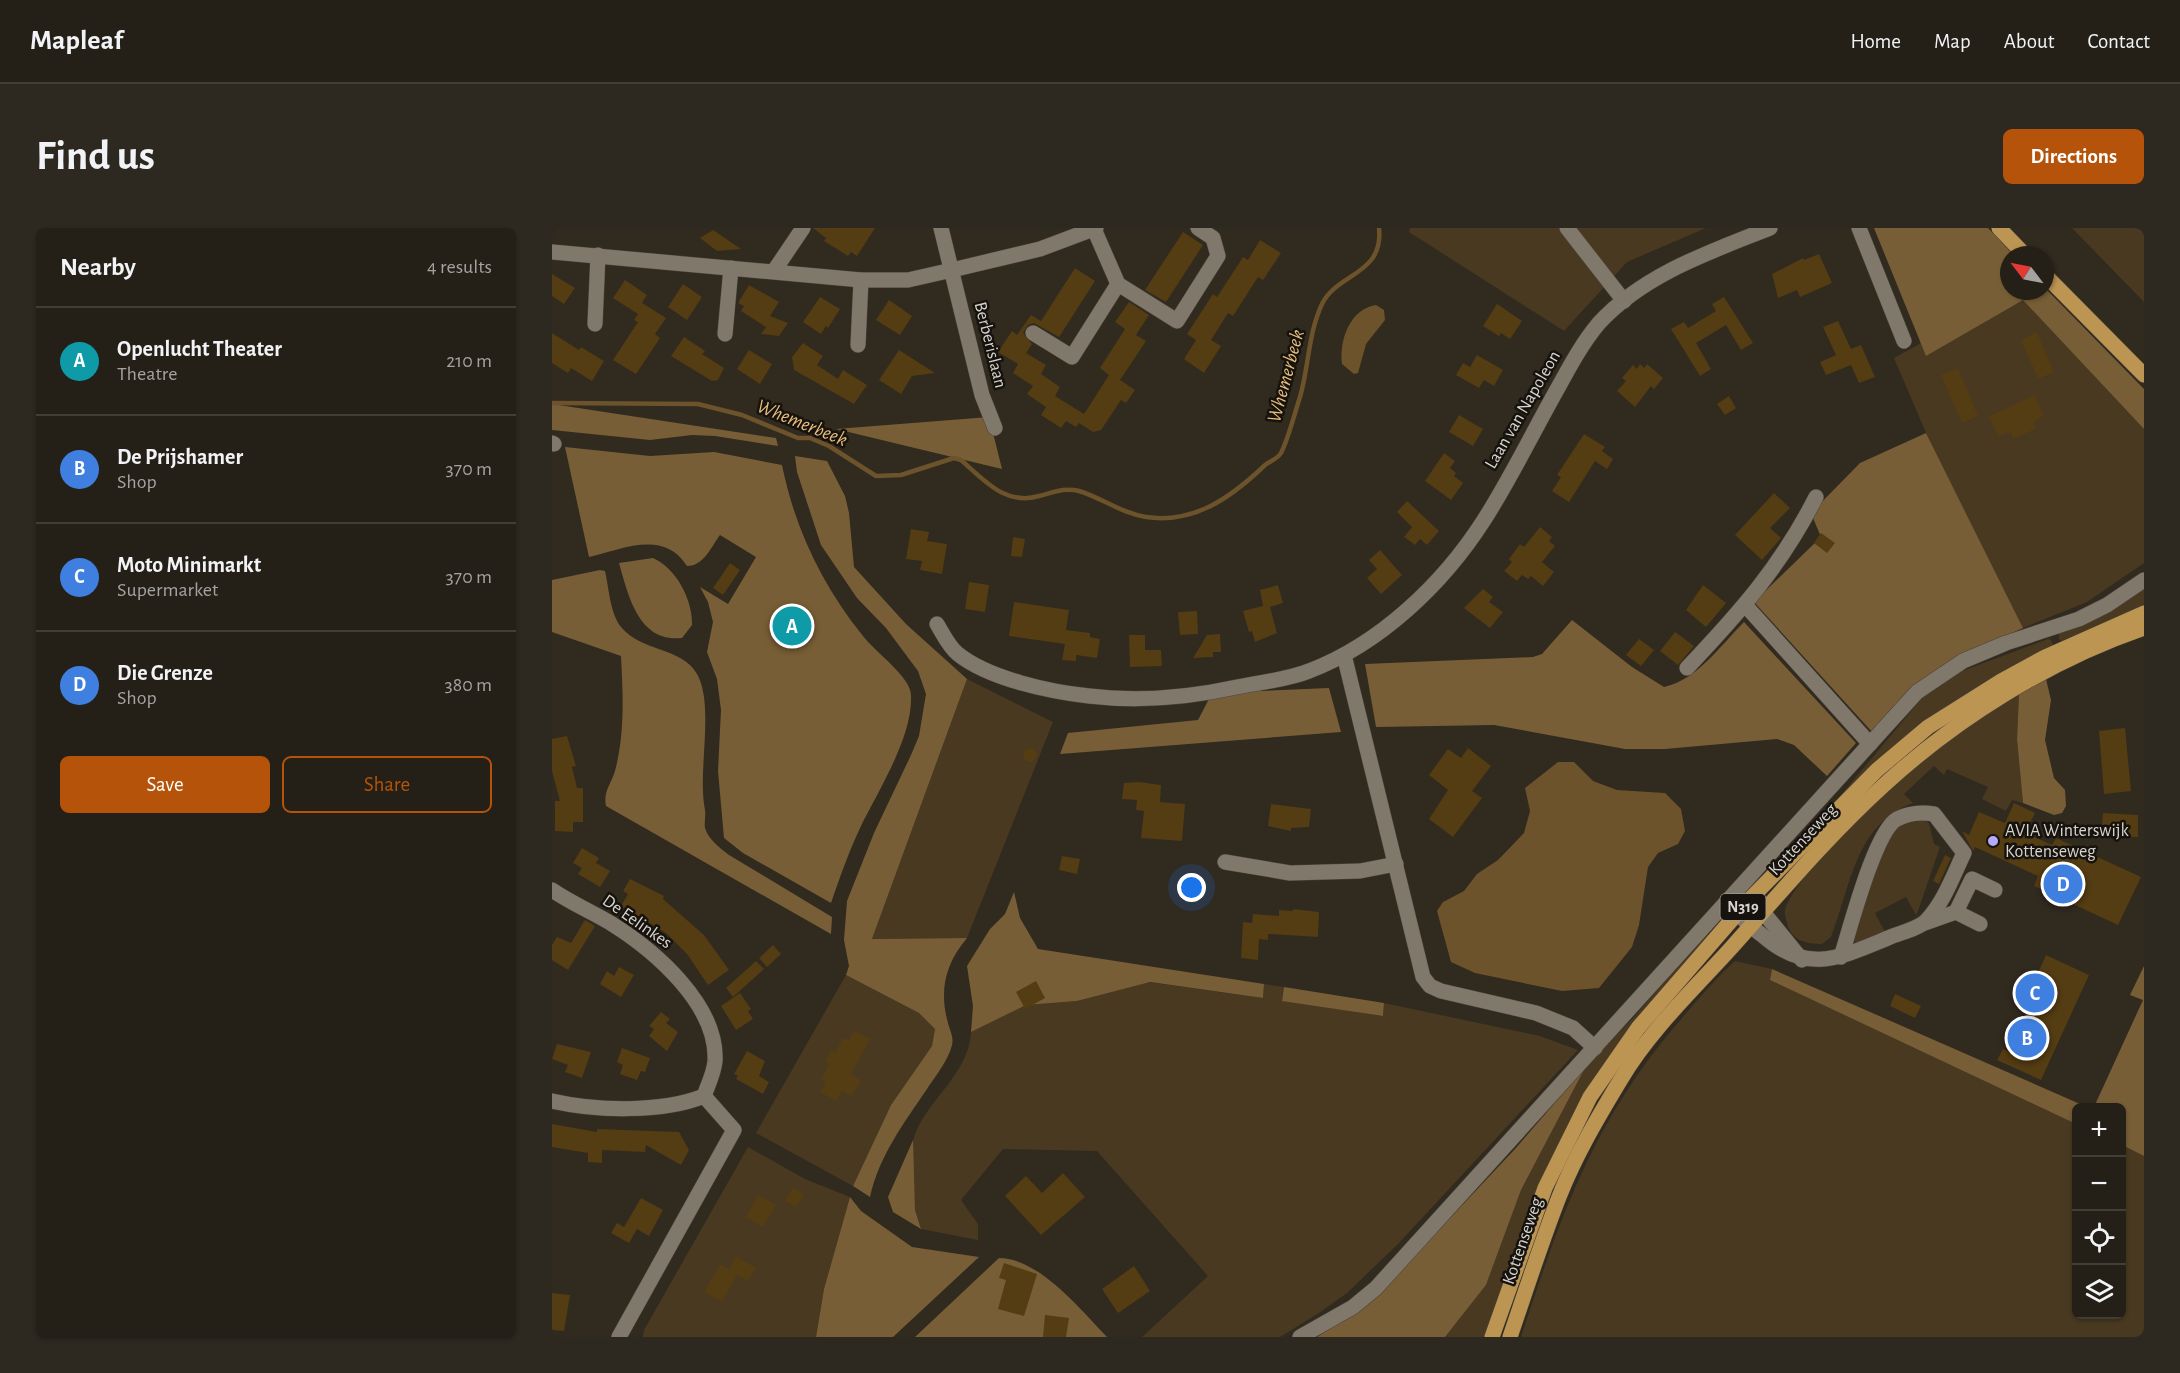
<!DOCTYPE html>
<meta charset="utf-8">
<style>
:root{--surface:#252017;--page:#2d2820;--text:#f1f3f6;--muted:#a3a3a1;--line:#423e36;--accent:#b45309}
body{margin:0;font-family:"Alegreya Sans",sans-serif;background:var(--page);color:var(--text)}
.controls{position:absolute;right:18px;bottom:18px;display:grid;overflow:hidden;border-radius:9px;box-shadow:0 2px 4px #0004}
.controls button{width:54px;height:54px;display:grid;place-items:center;padding:0;border:0;border-bottom:2px solid var(--line);background:var(--surface);color:var(--text);font:30px sans-serif}
.compass{position:absolute;left:1448px;top:18px;width:54px;height:54px;border-radius:50%;background:var(--surface);box-shadow:0 2px 4px #0004;rotate:302deg}
.you{position:absolute;left:640px;top:660px;width:21px;height:21px;margin:-15px;border:4px solid #fff;border-radius:50%;background:#1a73e8;box-shadow:0 0 0 9px #1a73e833}
.badge{display:grid;place-items:center;width:39px;height:39px;border-radius:50%;background:var(--accent);color:#fff;font-size:20px;font-weight:700}
.pin{position:absolute;translate:-50% -50%;border:3px solid #fff;box-shadow:0 2px 6px #0006}
.list{margin:0;padding:0;list-style:none}
h2{display:flex;justify-content:space-between;align-items:center;height:78px;margin:0;padding:0 24px;font-size:26px}
h2 small{font-size:20px;font-weight:400;color:var(--muted)}
.list li{display:grid;grid-template-columns:39px 1fr auto;gap:18px;align-items:center;box-sizing:border-box;height:108px;padding:0 24px;border-top:2px solid var(--line)}
.list b{display:block;font-size:22px;white-space:nowrap}
.list p{margin:0;font-size:20px;white-space:nowrap;color:var(--muted)}
.list em{font-size:20px;font-style:normal;color:var(--muted)}
.actions{display:flex;gap:12px;padding:18px 24px}
.actions a{flex:1;padding:14px 0;border:2px solid var(--accent);border-radius:9px;text-align:center;font-size:21px;color:var(--accent)}
.actions .main{background:var(--accent);color:#fff}
.icon{flex:none;width:33px;height:33px;fill:none;stroke:currentColor;stroke-width:2;stroke-linecap:round;stroke-linejoin:round}
.map{position:relative;flex:none;width:1592px;height:1109px;overflow:hidden;border-radius:9px}
header{display:flex;align-items:center;gap:36px;box-sizing:border-box;height:84px;padding:0 30px;background:var(--surface);border-bottom:2px solid var(--line)}
header strong{font-size:28px}
nav{display:flex;gap:33px;margin-inline-start:auto;font-size:21px}
.intro{display:flex;align-items:center;justify-content:space-between;box-sizing:border-box;height:144px;padding:0 36px}
h1{margin:0;font-size:42px}
.button{padding:15px 27px;border-radius:9px;background:var(--accent);color:#fff;font-size:21px;font-weight:700}
main{display:flex;gap:36px;padding:0 36px}
aside{flex:1;background:var(--surface);border-radius:9px;box-shadow:0 2px 4px #0004}
.map>svg:first-child{display:block}
.green{fill:#493920}
.forest{fill:#785e36}
.water{fill:#6c532b}
.lines{fill:none;stroke-linecap:round;stroke-linejoin:round}
.stream{stroke:#6c532b;stroke-width:4.5}
.building{fill:#543c13}
.minor-casing{stroke:#4b443c;stroke-width:16}
.major-casing{stroke:#4b443c;stroke-width:16}
.minor{stroke:#81786c;stroke-width:15}
.major{stroke:#bd9552;stroke-width:15}
.poi-dot{fill:#b3adf9;stroke:#16130e;stroke-width:2}
.labels{text-anchor:middle;dominant-baseline:central;stroke-width:5;stroke-linejoin:round;paint-order:stroke}
.shield{fill:#16130e;stroke:#9e9994;stroke-width:1.5}
.shield-label{font-size:16px;font-weight:bold;fill:#d8d3cd}
.street-label{font-size:18px;fill:#d8d3cd;stroke:#16130e}
.poi-label{font-size:18px;fill:#d8d3cd;stroke:#16130e;text-anchor:start}
.water-label{font-size:20px;font-style:italic;fill:#e8bd7d;stroke:#16130e}
</style>
<header>
<strong>Mapleaf</strong>
<nav><a>Home</a><a>Map</a><a>About</a><a>Contact</a></nav>
</header>
<div class="intro"><h1>Find us</h1><a class="button">Directions</a></div>
<main>
<aside>
<h2>Nearby<small>4 results</small></h2>
<ul class="list">
<li><span class="badge" style="background:#0f9aa8">A</span><div><b>Openlucht Theater</b><p>Theatre</p></div><em>210 m</em></li>
<li><span class="badge" style="background:#3f7fe0">B</span><div><b>De Prijshamer</b><p>Shop</p></div><em>370 m</em></li>
<li><span class="badge" style="background:#3f7fe0">C</span><div><b>Moto Minimarkt</b><p>Supermarket</p></div><em>370 m</em></li>
<li><span class="badge" style="background:#3f7fe0">D</span><div><b>Die Grenze</b><p>Shop</p></div><em>380 m</em></li>
</ul>
<div class="actions"><a class="main">Save</a><a>Share</a></div>
</aside>
<div class="map">
<svg width="1592" height="1109" viewBox="0 0 1592 1109">
<rect width="100%" height="100%" fill="#312a1f"/>
<g class="green">
<polygon points="858,0 1154,0 1075,34 1012,103 857,4"/>
<polygon points="1520,0 1592,0 1592,74"/>
<polygon points="1471,71 1592,201 1592,335 1535,374 1471,400 1374,205 1342,130 1369,115 1375,127"/>
<polygon points="1592,358 1592,379 1509,413 1507,411 1507,403"/>
<polygon points="1496,411 1499,412 1502,420 1464,440 1273,586 1371,469 1410,443"/>
<polygon points="415,451 501,494 415,710 320,711"/>
<path d="M1467,466L1465,511L1471,575L1460,572L1454,583L1430,571L1436,559L1395,541L1392,547L1382,538L1352,566L1361,575C1303,596 1299,658 1279,709L1270,716C1255,716 1239,713 1235,695C1234,691 1232,685 1233,682C1239,656 1314,579 1336,559C1375,524 1421,492 1467,466Z"/>
<polygon points="1371,592 1377,595 1382,616 1388,619 1366,683 1364,687 1354,669 1323,685 1333,704 1306,715 1301,713 1330,623 1347,597"/>
<polygon points="1154,706 1157,708 1039,854 1023,882 970,1000 935,1109 893,1109 934,1057 969,962 1033,840 1081,790"/>
<path d="M1183,733L1220,741L1218,752L1524,896V1086H1570V917L1592,928V1109H969C1010,984 1042,891 1130,790C1147,770 1164,750 1183,733Z"/>
<polygon points="294,747 367,785 383,801 380,818 339,877 301,958 204,905"/>
<path d="M595,754L711,770L712,756L732,759L730,772L831,788L832,775L988,808L1026,822L846,1016L795,1065L767,1085L728,1109H590L656,1048L545,923L451,921L409,972L426,996V1012L369,1001L363,982L360,922C362,880 417,851 419,804L474,777L525,773Z"/>
<polygon points="196,919 253,951 298,969 272,1061 264,1109 91,1109 92,1102"/>
</g>
<g class="forest">
<polygon points="1322,0 1436,0 1462,27 1457,27 1457,63 1493,63 1493,60 1592,161 1592,201 1471,72 1374,128"/>
<polygon points="0,176 224,210 226,218 163,208 140,207 98,212 0,202"/>
<polygon points="437,189 450,241 284,201"/>
<polygon points="1374,205 1471,400 1399,433 1321,505 1202,374 1269,309 1259,285 1308,235"/>
<path d="M13,219L98,228L162,224L230,237C243,301 270,357 311,408C323,424 359,449 359,467C361,509 327,561 309,598C297,623 288,649 279,675L191,625L172,610L166,543L169,482L165,451L155,424L161,394L156,374L148,359L176,376L204,329L168,307C159,319 152,338 135,338C112,301 70,321 37,329Z"/>
<path d="M243,228L275,233L293,268L297,285L302,339L354,396L415,451L320,711L415,710C393,736 387,763 396,795C398,803 402,809 400,817C396,833 384,847 375,861C352,895 327,928 318,969L301,958L339,877L380,818L383,801L367,785L294,747L297,738L292,712L295,673L322,605L359,527L367,508L374,466L366,443L334,400L305,370L269,317L245,244Z"/>
<path d="M101,330C124,340 141,372 140,397L130,410C86,415 76,366 67,335Z"/>
<path d="M48,342L53,343C57,360 58,385 69,399C89,424 130,419 145,446C163,478 145,543 153,582C154,588 152,594 153,600C156,611 168,620 177,627L280,689L279,706L54,578C51,564 59,556 63,543C73,505 71,467 69,428L0,404V352Z"/>
<path d="M1020,392L1080,439L1112,459C1145,452 1169,417 1192,394L1304,515L1275,548L1242,517L1225,511L1113,521H1073L942,497L824,499L813,436L981,429L990,426Z"/>
<polygon points="1494,451 1499,472 1493,512 1502,550 1513,562 1514,578 1510,585 1502,587 1471,575 1465,511 1467,466"/>
<polygon points="777,460 789,504 508,526 516,505 646,492 660,465"/>
<polygon points="462,664 468,690 486,721 712,756 711,770 598,754 525,773 474,777 419,804 421,778 415,738 438,701 453,686"/>
<polygon points="1592,738 1592,928 1570,917 1570,880 1542,879 1591,772 1578,767"/>
<polygon points="1220,741 1535,879 1524,880 1524,896 1218,752"/>
<polygon points="732,759 832,775 831,788 730,773"/>
<polygon points="1033,840 969,962 934,1057 893,1109 765,1109 818,1074 836,1056 963,921"/>
<polygon points="361,912 363,982 369,1001 341,984 336,969"/>
<polygon points="298,969 309,983 360,1019 427,1029 341,1109 264,1109 272,1061"/>
<path d="M447,1030C487,1030 529,1082 555,1109H363Z"/>
</g>
<g class="water">
<path d="M824,77L832,82L833,92L814,116L806,145L802,146L790,136C787,112 798,81 824,77Z"/>
<polygon points="1006,534 1022,534 1041,553 1065,562 1113,565 1129,581 1133,603 1126,616 1106,625 1096,639 1087,697 1080,719 1047,760 1010,763 923,745 899,734 885,683 891,674 912,663 925,646 946,632 972,605 978,583 973,560"/>
</g>
<g class="lines">
<path class="stream" d="M0,175L146,176L190,187L246,210H258L277,218L324,248L349,247L402,230L409,232C432,252 453,278 487,268C500,265 513,259 527,263C550,270 569,285 594,289C642,296 678,270 711,239C716,233 725,232 729,225C736,212 743,184 748,169C757,138 756,106 770,76C785,45 832,47 827,0"/>
</g>
<g class="building">
<polygon points="261,0 323,0 305,28 299,24 296,28 272,13 274,10"/>
<polygon points="161,2 189,21 165,23 148,10"/>
<polygon points="631,4 651,17 614,74 593,62"/>
<polygon points="708,12 729,25 711,52 706,49 681,88 676,85 659,112 669,118 652,145 632,131 644,112 635,106 661,66 665,69 691,29 696,32"/>
<polygon points="1267,26 1280,55 1248,69 1245,62 1226,70 1220,46 1251,30 1252,32"/>
<polygon points="523,40 543,53 507,109 482,95 476,97 471,105 480,116 474,125 494,137 489,146 508,159 503,168 532,186 557,147 548,140 573,101 563,94 577,74 597,87 584,107 594,113 568,152 583,162 574,175 569,172 549,202 541,204 527,195 524,199 514,193 509,200 489,187 494,179 475,166 481,158 461,145 466,136 446,124 460,103 465,107 479,87 489,93"/>
<polygon points="0,46 23,60 12,76 0,68"/>
<polygon points="73,52 95,67 90,75 114,90 103,106 108,110 84,146 61,132 86,94 82,92 86,86 61,70"/>
<polygon points="131,56 150,69 135,92 116,79"/>
<polygon points="197,57 227,74 218,88 236,95 227,108 209,106 214,99 189,83 192,78 186,75"/>
<polygon points="268,69 288,81 276,100 274,98 269,106 251,94"/>
<polygon points="1172,69 1201,115 1189,122 1174,97 1144,115 1159,141 1148,148 1119,101 1132,94 1136,100 1164,83 1160,76"/>
<polygon points="337,72 360,88 348,107 324,92"/>
<polygon points="945,76 970,93 958,111 949,105 947,108 931,98"/>
<polygon points="1286,93 1299,121 1309,117 1323,149 1307,155 1299,137 1274,147 1268,134 1284,127 1271,99"/>
<polygon points="1485,104 1502,144 1486,151 1469,112"/>
<polygon points="0,105 27,122 29,119 52,133 40,153 19,140 16,145 0,135"/>
<polygon points="132,109 153,123 150,126 172,140 166,152 160,153 119,128"/>
<polygon points="251,115 271,128 265,137 286,151 291,142 315,157 302,176 242,142 240,129"/>
<polygon points="197,122 220,136 208,156 185,141"/>
<polygon points="347,122 383,145 360,148 349,166 327,152"/>
<polygon points="925,127 951,142 942,158 932,152 927,160 904,147 911,135 918,139"/>
<polygon points="1088,136 1092,140 1095,136 1111,150 1102,161 1099,158 1083,179 1065,163 1074,153 1070,150 1081,137 1085,141"/>
<polygon points="1406,140 1426,188 1410,195 1389,147"/>
<polygon points="1483,167 1492,188 1481,194 1484,201 1461,211 1458,204 1446,208 1437,188"/>
<polygon points="1177,168 1184,180 1173,187 1165,176"/>
<polygon points="907,187 931,201 921,218 897,204"/>
<polygon points="1032,206 1053,219 1050,223 1061,231 1055,241 1043,233 1017,274 1000,263 1009,249 1005,247"/>
<polygon points="892,225 903,233 898,240 904,245 902,248 911,255 899,272 873,253"/>
<polygon points="1222,265 1238,280 1218,300 1229,310 1210,332 1183,307"/>
<polygon points="855,273 887,303 875,317 868,311 863,317 852,309 860,299 845,284"/>
<polygon points="988,299 1000,309 997,313 1003,318 990,334 1002,344 991,358 979,348 976,351 970,347 965,353 952,343 960,334 957,331 968,316 972,319"/>
<polygon points="359,301 377,304 375,313 395,316 390,346 368,342 370,333 354,331"/>
<polygon points="1269,305 1283,315 1275,325 1262,315"/>
<polygon points="461,309 473,311 470,329 459,328"/>
<polygon points="828,322 850,347 829,366 815,350 825,341 817,332"/>
<polygon points="178,335 188,342 171,367 161,360"/>
<polygon points="417,354 437,357 433,384 413,381"/>
<polygon points="726,357 731,375 718,379 725,405 703,414 700,403 697,404 691,383 711,378 708,362"/>
<polygon points="1151,357 1174,375 1154,399 1134,382"/>
<polygon points="931,361 941,369 937,374 951,384 938,400 912,380"/>
<polygon points="462,374 517,382 514,402 538,405 538,409 548,411 545,430 524,427 524,433 510,432 513,416 457,408"/>
<polygon points="645,383 646,406 628,407 626,384"/>
<polygon points="1123,404 1142,418 1126,437 1108,423"/>
<polygon points="668,406 669,424 661,424 661,429 641,430 655,407"/>
<polygon points="577,407 593,407 593,422 609,422 610,438 578,439"/>
<polygon points="1087,411 1102,422 1089,438 1074,427"/>
<polygon points="1573,500 1579,563 1552,566 1547,503"/>
<polygon points="15,508 24,538 20,539 25,560 31,560 31,594 21,594 21,604 3,603 3,573 8,573 0,543 0,511"/>
<polygon points="916,520 939,538 920,563 930,570 901,609 877,591 896,562 877,547 896,521 909,530"/>
<circle cx="478" cy="527" r="7"/>
<polygon points="587,554 609,557 608,574 633,576 630,613 589,610 592,583 584,582 585,572 570,571 572,555"/>
<polygon points="1462,575 1483,585 1473,605 1500,617 1504,610 1589,649 1566,697 1482,658 1486,648 1423,619 1421,623 1410,603 1417,607 1427,584 1453,595"/>
<polygon points="719,576 759,581 757,599 739,600 739,603 716,598"/>
<polygon points="1551,585 1586,587 1586,609 1549,608"/>
<polygon points="30,620 47,630 44,635 58,643 48,659 26,646 30,640 21,635"/>
<polygon points="1393,627 1399,630 1387,656 1381,653"/>
<polygon points="510,628 528,631 525,646 507,642"/>
<polygon points="78,651 112,668 111,671 152,707 177,742 156,757 135,726 114,705 69,678 76,666 71,663"/>
<polygon points="741,681 767,684 766,709 716,706 716,712 707,711 706,732 689,730 691,694 700,695 701,686 727,688 727,682 741,683"/>
<polygon points="33,692 43,698 16,742 0,732 0,717 5,709 19,715"/>
<polygon points="221,717 229,726 215,739 207,730"/>
<polygon points="1494,727 1537,747 1489,852 1445,832 1451,821 1457,824 1476,783 1470,780"/>
<polygon points="204,733 212,741 181,769 174,760"/>
<polygon points="67,739 82,747 69,769 48,756 55,743 62,748"/>
<polygon points="484,753 493,770 473,781 464,764"/>
<polygon points="188,765 199,781 196,783 201,791 184,802 169,778"/>
<polygon points="1343,766 1369,778 1363,790 1338,778"/>
<polygon points="109,784 118,791 114,795 126,804 115,823 97,808 102,801 97,798"/>
<polygon points="302,802 318,811 299,846 309,852 300,868 290,863 284,873 268,864 274,854 269,851 277,836 273,834 279,822 283,825 291,810 297,812"/>
<polygon points="5,816 39,824 30,850 13,844 16,837 0,831"/>
<polygon points="70,820 98,830 93,844 89,843 85,852 68,846 71,837 65,834"/>
<polygon points="195,823 213,833 207,848 217,854 211,866 184,851 186,848 182,846"/>
<polygon points="0,896 45,904 45,901 127,904 137,922 129,937 94,917 93,924 50,922 50,935 36,934 36,925 0,919"/>
<polygon points="511,945 533,969 489,1007 453,968 474,948 490,965"/>
<polygon points="241,959 252,966 244,979 233,973"/>
<polygon points="206,967 224,977 211,999 194,989"/>
<polygon points="89,970 111,982 97,1008 85,1001 77,1015 59,1005 65,995 72,999"/>
<polygon points="184,1028 204,1040 196,1053 185,1047 170,1074 152,1064 168,1036 177,1041"/>
<polygon points="452,1035 485,1046 472,1088 446,1081 454,1052 447,1050"/>
<polygon points="582,1038 598,1063 566,1085 550,1061"/>
<polygon points="0,1065 18,1067 12,1103 0,1102"/>
<polygon points="493,1087 517,1090 514,1109 491,1109"/>
</g>
<g class="lines">
<g class="minor-casing">
<g id="minor">
<polyline points="389,0 430,167 443,200"/>
<polyline points="1015,0 1072,73"/>
<polyline points="1307,0 1352,113"/>
<polyline points="542,1 566,56 625,93 666,28 661,10 646,0"/>
<polyline points="0,24 309,52 356,52 400,42 488,21 544,0"/>
<polyline points="222,43 251,0"/>
<polyline points="43,96 46,27"/>
<polyline points="481,105 520,129 566,56"/>
<polyline points="173,106 179,40"/>
<polyline points="306,117 309,52"/>
<polyline points="0,215 2,216"/>
<polyline points="1194,378 1318,516"/>
<path d="M385,396C391,406 397,419 406,426C437,451 499,464 537,468C588,474 635,470 685,459C708,454 735,452 757,443C828,416 891,356 932,292C959,250 982,202 1007,158C1019,136 1031,114 1047,95C1092,46 1158,24 1218,0"/>
<polyline points="792,427 871,749 878,758 889,763 984,785 1021,800 1043,820"/>
<path d="M1135,440C1188,384 1229,338 1264,269"/>
<polyline points="673,634 738,645 808,643 844,636"/>
<path d="M0,662C19,675 40,684 60,696C103,723 166,777 163,833C162,845 156,857 152,868C110,885 44,883 0,873"/>
<polyline points="1184,669 1211,684 1250,732"/>
<path d="M1181,673C1186,689 1197,697 1210,707C1255,747 1287,730 1336,710C1347,705 1366,701 1374,693C1392,674 1401,648 1412,625L1382,586C1370,584 1357,585 1345,591C1323,603 1298,701 1289,729"/>
<polyline points="1404,684 1420,651 1443,662"/>
<polyline points="1373,695 1404,684 1428,696"/>
<polyline points="67,1109 182,902 152,868"/>
<polyline points="748,1109 801,1079 824,1060 1365,464 1411,433 1454,415 1527,391 1555,377 1592,352"/>
</g>
</g>
<g class="major-casing">
<g id="major">
<polyline points="1447,0 1473,27"/>
<polyline points="1493,47 1592,147"/>
<polyline points="940,1109 993,960 1038,869 1086,800 1196,673 1325,542 1376,499 1449,453 1493,429 1592,385"/>
<path d="M958,1109C974,1062 989,1015 1007,969C1023,928 1046,889 1069,851C1098,802 1142,761 1180,719C1229,664 1277,607 1332,557C1405,490 1498,432 1592,400"/>
</g>
</g>
<use href="#minor" class="minor"/>
<use href="#major" class="major"/>
</g>
<circle class="poi-dot" cx="1441" cy="613" r="6"/>
<g class="labels">
<rect class="shield" x="1168.5" y="666" width="45" height="26" rx="4.5"/>
<g class="shield-label">
<text x="1191" y="679">N319</text>
</g>
<g class="street-label">
<text transform="translate(438 117) rotate(76)">Berberislaan</text>
<text transform="translate(971 182) rotate(-60)">Laan van Napoleon</text>
<text transform="translate(1251 612) rotate(-47)">Kottenseweg</text>
<text transform="translate(85 694) rotate(35)">De Eelinkes</text>
<text transform="translate(971 1013) rotate(-71)">Kottenseweg</text>
</g>
<g class="poi-label">
<text x="1453" y="603">AVIA Winterswijk<tspan x="1453" dy="21">Kottenseweg</tspan></text>
</g>
<g class="water-label">
<text transform="translate(734 148) rotate(-75)">Whemerbeek</text>
<text transform="translate(250 195) rotate(22)">Whemerbeek</text>
</g>
</g>
</svg>
<div class="controls">
<button>+</button>
<button>−</button>
<button><svg class="icon" aria-label="locate" viewBox="0 0 24 24"><circle cx="12" cy="12" r="6"/><path d="M12 2v4M12 18v4M2 12h4M18 12h4"/></svg></button>
<button><svg class="icon" aria-label="layers" viewBox="0 0 24 24"><path d="M12 4l9 5-9 5-9-5zM3 14l9 5 9-5"/></svg></button>
</div>
<svg class="compass" viewBox="-18 -18 36 36"><path d="M0-13l5 13h-10z" fill="#e53935"/><path d="M0 13l5-13h-10z" fill="#a3a3a1"/></svg>
<div class="you"></div>
<div class="pin badge" style="left:240px;top:398px;background:#0f9aa8">A</div>
<div class="pin badge" style="left:1475px;top:810px;background:#3f7fe0">B</div>
<div class="pin badge" style="left:1483px;top:765px;background:#3f7fe0">C</div>
<div class="pin badge" style="left:1511px;top:656px;background:#3f7fe0">D</div>
</div>
</main>
